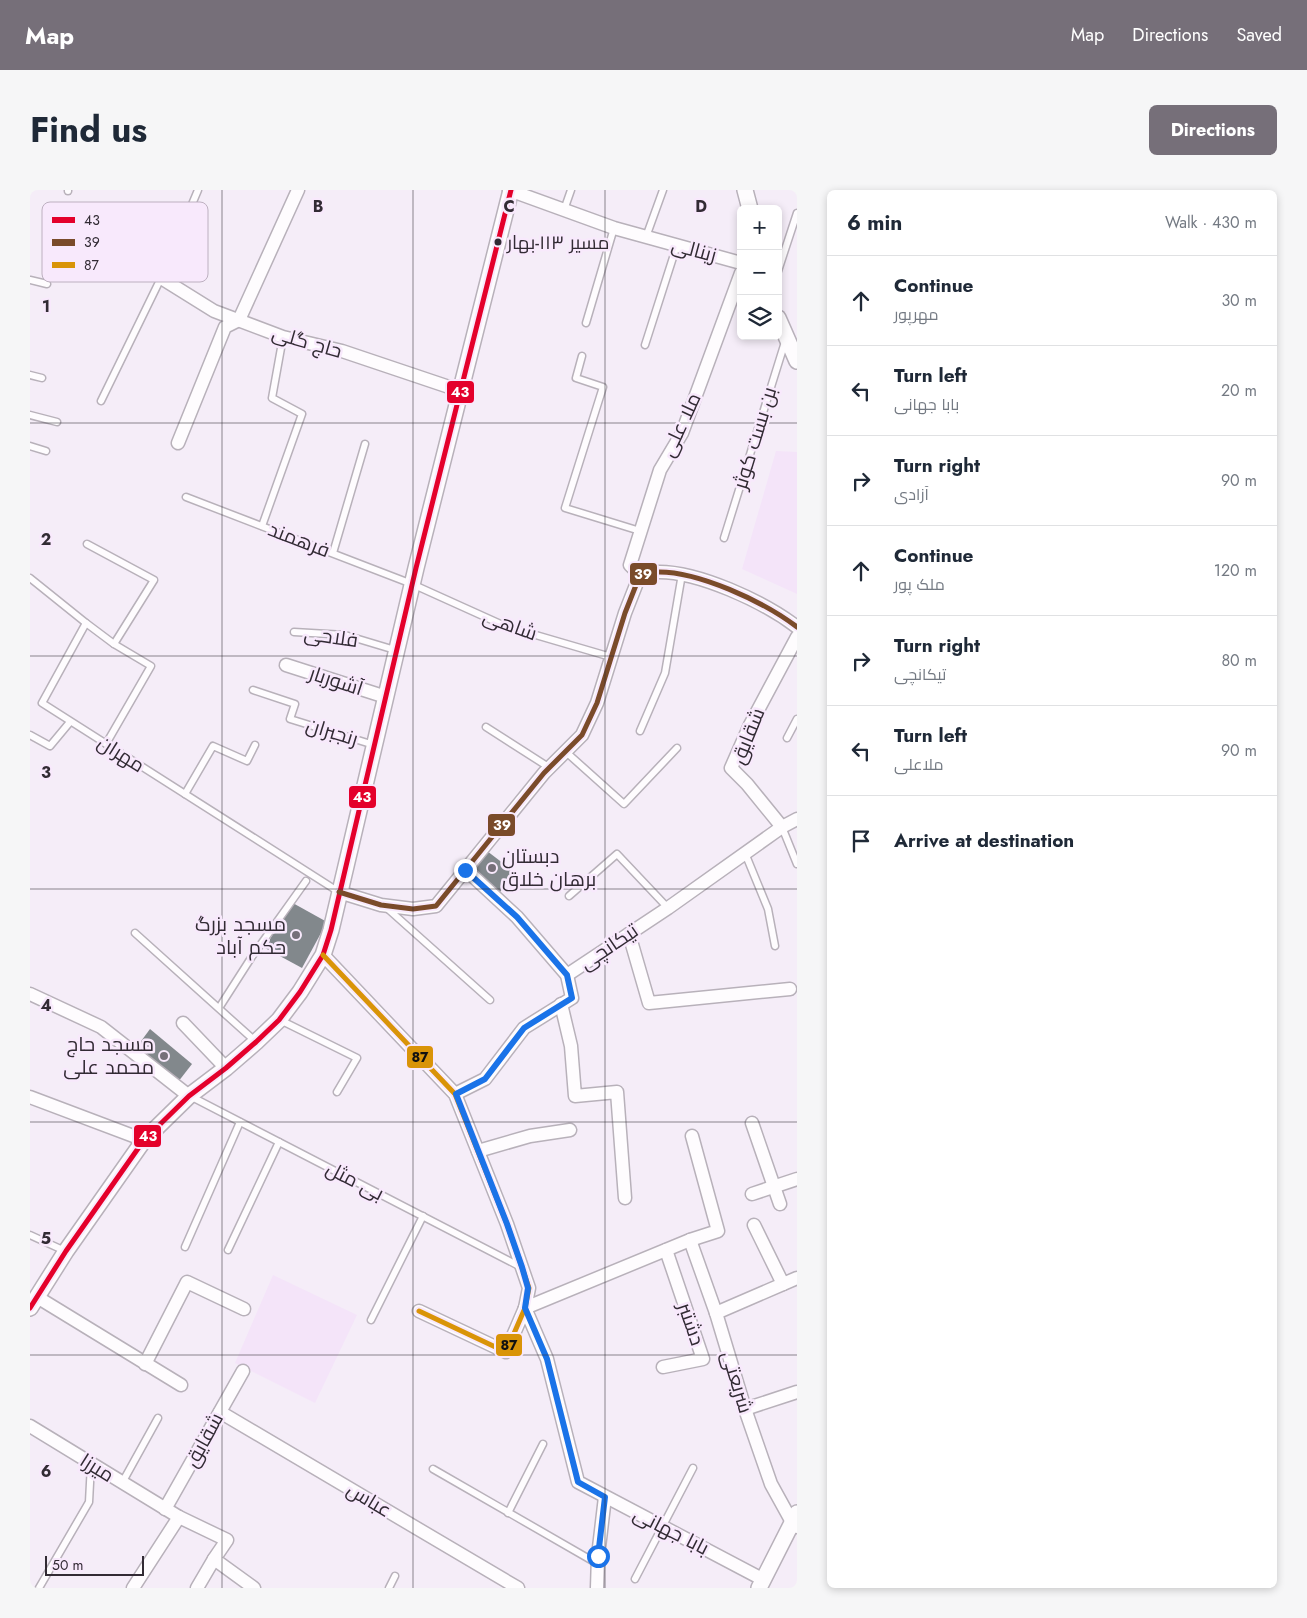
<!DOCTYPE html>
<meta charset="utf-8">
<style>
:root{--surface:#fff;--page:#f6f6f7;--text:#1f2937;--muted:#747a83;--line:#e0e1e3;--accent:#766f79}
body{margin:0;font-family:Jost,Cairo,sans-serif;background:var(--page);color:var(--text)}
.controls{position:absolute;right:15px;top:15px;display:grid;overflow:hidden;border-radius:8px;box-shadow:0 2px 8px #0003}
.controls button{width:45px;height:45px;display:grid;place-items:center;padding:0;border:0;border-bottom:1px solid var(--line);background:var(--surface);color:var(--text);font:25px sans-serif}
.scale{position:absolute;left:15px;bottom:12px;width:99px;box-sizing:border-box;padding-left:5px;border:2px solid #322b34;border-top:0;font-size:14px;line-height:18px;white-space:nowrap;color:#322b34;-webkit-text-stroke:4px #f8e9fc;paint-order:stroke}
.stop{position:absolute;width:15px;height:15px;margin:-11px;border:4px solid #1a73e8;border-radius:50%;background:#fff}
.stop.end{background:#1a73e8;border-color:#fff;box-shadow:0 1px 5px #0008}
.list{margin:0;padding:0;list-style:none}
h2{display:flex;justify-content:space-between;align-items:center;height:65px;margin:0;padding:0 20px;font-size:21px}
h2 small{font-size:16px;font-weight:400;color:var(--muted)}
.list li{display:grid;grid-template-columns:32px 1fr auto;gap:15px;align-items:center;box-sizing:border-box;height:90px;padding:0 20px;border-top:1px solid var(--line)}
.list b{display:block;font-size:19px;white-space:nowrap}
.list p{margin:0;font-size:16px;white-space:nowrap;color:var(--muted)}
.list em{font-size:16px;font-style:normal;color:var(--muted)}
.icon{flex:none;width:28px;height:28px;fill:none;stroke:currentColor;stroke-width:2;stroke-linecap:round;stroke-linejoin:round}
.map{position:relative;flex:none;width:767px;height:1398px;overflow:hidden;border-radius:8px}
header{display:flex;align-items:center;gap:30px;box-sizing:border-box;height:70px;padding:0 25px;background:var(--accent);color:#fff}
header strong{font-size:24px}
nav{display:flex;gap:28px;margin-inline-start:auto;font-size:18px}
.intro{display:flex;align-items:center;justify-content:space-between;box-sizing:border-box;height:120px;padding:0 30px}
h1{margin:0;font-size:35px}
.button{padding:12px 22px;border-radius:8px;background:var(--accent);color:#fff;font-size:18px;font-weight:700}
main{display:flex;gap:30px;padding:0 30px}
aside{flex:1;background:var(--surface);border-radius:8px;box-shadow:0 2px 8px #0003}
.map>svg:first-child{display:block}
.built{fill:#f4e4f9}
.building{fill:#82888c}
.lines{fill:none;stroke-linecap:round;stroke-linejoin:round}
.service-casing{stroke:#b8b1ba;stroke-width:9}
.minor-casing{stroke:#b8b1ba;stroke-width:15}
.tertiary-casing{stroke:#b8b1ba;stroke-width:18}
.service{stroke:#fefcfe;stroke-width:6}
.minor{stroke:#fefcfe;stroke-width:12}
.tertiary{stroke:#fefcfe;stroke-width:15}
.bus-1-casing{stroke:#f8e9fc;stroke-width:9}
.bus-2-casing{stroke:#f8e9fc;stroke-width:9}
.bus-3-casing{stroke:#f8e9fc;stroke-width:9}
.bus-1{stroke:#e4002b;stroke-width:5}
.bus-2{stroke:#7a4b2a;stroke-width:5}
.bus-3{stroke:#d99408;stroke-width:5}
.route{stroke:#1a73e8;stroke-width:6}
.grid{fill:none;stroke:#322b34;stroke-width:1;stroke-opacity:0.55}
.bus-dot{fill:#322b34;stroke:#f8e9fc;stroke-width:2}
.poi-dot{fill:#766f79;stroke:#f8e9fc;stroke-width:2}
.labels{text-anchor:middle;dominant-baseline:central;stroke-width:5;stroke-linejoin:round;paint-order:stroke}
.bus-label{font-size:19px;fill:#322b34;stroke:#f8e9fc;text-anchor:start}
.street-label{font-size:20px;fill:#322b34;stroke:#f8e9fc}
.poi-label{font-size:20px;fill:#322b34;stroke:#f8e9fc;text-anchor:end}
.key{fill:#f8e9fc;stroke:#bdb0c0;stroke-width:1}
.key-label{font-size:14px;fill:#322b34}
.grid-label{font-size:16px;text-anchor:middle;font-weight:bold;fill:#322b34;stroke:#f8e9fc;stroke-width:5;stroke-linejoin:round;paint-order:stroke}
.line-badge{stroke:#f8e9fc;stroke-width:2}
.badge-label{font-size:14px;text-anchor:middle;font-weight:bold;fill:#fff}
.pale-badge-label{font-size:14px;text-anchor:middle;font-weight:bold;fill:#111}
</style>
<header>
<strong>Map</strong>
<nav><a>Map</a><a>Directions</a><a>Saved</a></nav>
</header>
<div class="intro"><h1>Find us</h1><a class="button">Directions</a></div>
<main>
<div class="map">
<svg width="767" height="1398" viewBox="0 0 767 1398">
<rect width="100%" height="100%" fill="#f5edf8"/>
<g class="built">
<polygon points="746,261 767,262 767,404 712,379"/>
<polygon points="243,1085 327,1125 285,1213 205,1173"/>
</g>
<g class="building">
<polygon points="457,661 486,683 470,702 445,682 445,674"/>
<polygon points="261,712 297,732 272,778 235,758"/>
<polygon points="120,839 162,874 148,892 106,858"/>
</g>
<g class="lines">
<g class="service-casing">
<g id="service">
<polyline points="38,1 38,0"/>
<polyline points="534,20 541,0"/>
<polyline points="616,47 633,0"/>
<polyline points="748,81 767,23"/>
<polyline points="0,90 17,94"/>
<polyline points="556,133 584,38"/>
<polyline points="615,155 647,55"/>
<polyline points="552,166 546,188 573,197 535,318 610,341"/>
<polyline points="0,185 12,188"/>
<polyline points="71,211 131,88 168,0"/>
<polyline points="0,225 27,232"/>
<polyline points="0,256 16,261"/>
<polyline points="156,307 382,394 475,436 581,467"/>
<polyline points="232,336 272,224 242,208 253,147"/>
<polyline points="694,348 755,152"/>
<polyline points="57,354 124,390 84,454"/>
<polyline points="303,363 335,254"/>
<polyline points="0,388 56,433 12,513 309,702"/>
<polyline points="56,433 84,454 121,476 76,554"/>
<polyline points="264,442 315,445 365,460"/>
<polyline points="223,500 265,514 260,529 344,555"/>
<polyline points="456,537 520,578"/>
<polyline points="610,541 635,483 652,384"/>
<polyline points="0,545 20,556 40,532"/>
<polyline points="757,548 767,529"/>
<polyline points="536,562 594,614 647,558"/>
<polyline points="155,604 183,556 217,571 225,555"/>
<polyline points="752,637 767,674"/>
<polyline points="715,663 738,719 745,756"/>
<polyline points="539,706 587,664 638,718"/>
<polyline points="358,719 460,810"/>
<polyline points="105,743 225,851"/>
<polyline points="189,818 221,768 276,691"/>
<polyline points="250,830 327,868 307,902"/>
<polyline points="160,906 491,1077"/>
<polyline points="0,1045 35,1061"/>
<polyline points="155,1057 210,932"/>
<polyline points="198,1060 249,952"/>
<polyline points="341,1130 393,1026"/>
<polyline points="403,1279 568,1374"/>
<polyline points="92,1293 128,1228"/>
<polyline points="478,1323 513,1254"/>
<polyline points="605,1389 663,1278"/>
<polyline points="9,1398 59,1312 61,1274"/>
<polyline points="359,1398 365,1386"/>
</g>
</g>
<g class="minor-casing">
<g id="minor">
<polyline points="479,0 584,38 711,73"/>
<polyline points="131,88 184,121 253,147 312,161 431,201"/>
<polyline points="148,253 195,137 209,130 268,0"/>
<polyline points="610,385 600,375 630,280 652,243 711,83"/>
<polyline points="256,475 356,507"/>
<polyline points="752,637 717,594 701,578 720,535 767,447"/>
<path d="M309,702L351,715L383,719L406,716L514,583L552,545L567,513L595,423L610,385C614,384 620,382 625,382C667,380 734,412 767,437"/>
<polyline points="599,744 619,813 760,799"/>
<polyline points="293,765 425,904 477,1034 499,1098 495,1118 476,1162 389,1121"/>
<polyline points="537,785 638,718 752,637 767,629"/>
<polyline points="0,804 71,837 159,906"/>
<polyline points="531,814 541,856 545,906 587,902 595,1008"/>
<polyline points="153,833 196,878"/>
<polyline points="425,904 455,889 494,838 542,808 537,785 487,727 435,679"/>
<polyline points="0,907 114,950"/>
<polyline points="722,933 750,1014"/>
<polyline points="448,961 500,946 540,940"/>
<polyline points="722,1004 767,989"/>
<polyline points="724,1035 753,1094"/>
<polyline points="660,1050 686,1123 715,1219 741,1294 762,1332 767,1337"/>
<polyline points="7,1107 151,1195"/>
<polyline points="495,1118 517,1169 548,1292 734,1390"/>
<polyline points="495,1118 660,1050 688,1041 662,946"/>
<polyline points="686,1123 767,1088"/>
<polyline points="115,1174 157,1092 214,1119"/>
<polyline points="633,1177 673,1169 636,1060"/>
<polyline points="715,1219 767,1202"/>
<polyline points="190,1222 488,1398"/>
<polyline points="0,1236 149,1327 197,1350 184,1369 224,1398"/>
<polyline points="135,1319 213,1181"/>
<polyline points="103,1398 149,1327"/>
<polyline points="167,1398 184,1369"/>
<polyline points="567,1398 568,1366 575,1307"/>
</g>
</g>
<g class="tertiary-casing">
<g id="tertiary">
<polyline points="715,0 720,19"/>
<polyline points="748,128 767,171"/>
<polyline points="0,1118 36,1061 114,950 159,906 196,878 226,852 249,830 270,802 293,765 301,740 386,378 481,0"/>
<polyline points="729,1398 767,1323"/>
</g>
</g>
<use href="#service" class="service"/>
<use href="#minor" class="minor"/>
<use href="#tertiary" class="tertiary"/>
<g class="bus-1-casing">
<polyline id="bus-1" points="0,1118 36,1061 114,950 159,906 196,878 226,852 249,830 270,802 293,765 301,740 386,378 481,0"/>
</g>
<g class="bus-2-casing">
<path id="bus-2" d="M309,702L351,715L383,719L406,716L514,583L552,545L567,513L595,423L610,385C614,384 620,382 625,382C667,380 734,412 767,437"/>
</g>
<g class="bus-3-casing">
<polyline id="bus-3" points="293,765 425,904 477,1034 499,1098 495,1118 476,1162 389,1121"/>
</g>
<use href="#bus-1" class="bus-1"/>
<use href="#bus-2" class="bus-2"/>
<use href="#bus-3" class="bus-3"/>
</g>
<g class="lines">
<polyline class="route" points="435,680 487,727 537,785 542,808 494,838 455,889 426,904 477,1034 492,1077 498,1098 495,1118 517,1169 548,1292 575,1307 568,1366"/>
</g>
<path class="grid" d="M192,0V1398M383,0V1398M575,0V1398M0,233H767M0,466H767M0,699H767M0,932H767M0,1165H767"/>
<circle class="bus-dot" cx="468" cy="52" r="4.5"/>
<g class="poi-dot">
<circle cx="462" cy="678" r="5"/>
<circle cx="266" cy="745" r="5"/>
<circle cx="134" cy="866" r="5"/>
</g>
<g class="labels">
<g class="bus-label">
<text x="477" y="52">مسیر ۱۱۳-بهار</text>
</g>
<g class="street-label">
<text transform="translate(664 60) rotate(15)">زینالی</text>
<text transform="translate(277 152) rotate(16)">حاج گلی</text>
<text transform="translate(651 235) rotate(-65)">ملا علی</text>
<text transform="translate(725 248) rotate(-73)">بن بست کوثر</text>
<text transform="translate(269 350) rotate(21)">فرهمند</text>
<text transform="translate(480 435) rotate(20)">شاهی</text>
<text transform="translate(301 447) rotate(8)">فلاحی</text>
<text transform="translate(306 491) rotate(18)">آشوربار</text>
<text transform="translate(302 542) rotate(17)">رنجبران</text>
<text transform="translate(718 546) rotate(-68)">شقایق</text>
<text transform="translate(91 564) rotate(32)">مهران</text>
<text transform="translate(579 757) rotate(-34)">تیکانچی</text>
<text transform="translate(325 991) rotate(27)">بی مثل</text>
<text transform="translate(661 1134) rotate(71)">دشتبر</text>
<text transform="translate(707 1192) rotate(73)">شریعتی</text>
<text transform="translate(174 1250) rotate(-61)">شقایق</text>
<text transform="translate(67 1278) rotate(32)">میرزا</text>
<text transform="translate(339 1310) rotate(31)">عباس</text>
<text transform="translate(641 1341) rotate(27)">بابا جهانی</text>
</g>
<g class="poi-label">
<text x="472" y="666" text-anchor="start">دبستان<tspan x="472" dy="23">برهان خلاق</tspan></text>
<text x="256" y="734">مسجد بزرگ<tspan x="256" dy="23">حکم آباد</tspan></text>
<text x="124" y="854">مسجد حاج<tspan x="124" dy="23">محمد علی</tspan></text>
</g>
</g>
<rect x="12" y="12" width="166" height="80" rx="8" class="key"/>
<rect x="22" y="27" width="23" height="6" fill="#e4002b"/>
<rect x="22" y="49" width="23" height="7" fill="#7a4b2a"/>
<rect x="22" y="72" width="23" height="6" fill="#d99408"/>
<g class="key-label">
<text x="54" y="35">43</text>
<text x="54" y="57">39</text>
<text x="54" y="80">87</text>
</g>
<g class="grid-label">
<text x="288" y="22">B</text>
<text x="479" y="22">C</text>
<text x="671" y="22">D</text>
<text x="16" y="122">1</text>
<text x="16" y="355">2</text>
<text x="16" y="588">3</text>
<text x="16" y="821">4</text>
<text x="16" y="1054">5</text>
<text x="16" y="1287">6</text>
</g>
<g class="line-badge">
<rect x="416" y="190" width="29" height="24" rx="5" fill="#e4002b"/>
<rect x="599" y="372" width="29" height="24" rx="5" fill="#7a4b2a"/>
<rect x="318" y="595" width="29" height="24" rx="5" fill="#e4002b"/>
<rect x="457" y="623" width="29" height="24" rx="5" fill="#7a4b2a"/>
<rect x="376" y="855" width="28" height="24" rx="5" fill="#d99408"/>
<rect x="103" y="934" width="29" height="24" rx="5" fill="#e4002b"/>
<rect x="465" y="1143" width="28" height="24" rx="5" fill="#d99408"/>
</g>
<g class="badge-label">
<text x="430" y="207">43</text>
<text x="613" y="389">39</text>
<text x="332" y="612">43</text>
<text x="472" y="640">39</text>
<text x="118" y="951">43</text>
</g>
<g class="pale-badge-label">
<text x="390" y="872">87</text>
<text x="479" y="1160">87</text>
</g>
</svg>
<div class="controls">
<button>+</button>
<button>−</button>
<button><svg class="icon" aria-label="layers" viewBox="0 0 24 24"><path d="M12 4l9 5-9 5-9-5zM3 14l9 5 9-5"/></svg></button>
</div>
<div class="scale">50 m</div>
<div class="stop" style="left:568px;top:1366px"></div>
<div class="stop end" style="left:435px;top:680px"></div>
</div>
<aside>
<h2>6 min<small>Walk · 430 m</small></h2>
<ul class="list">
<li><svg class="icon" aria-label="ahead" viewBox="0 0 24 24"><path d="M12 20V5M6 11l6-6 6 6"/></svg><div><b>Continue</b><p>مهرپور</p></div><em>30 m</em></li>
<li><svg class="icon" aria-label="left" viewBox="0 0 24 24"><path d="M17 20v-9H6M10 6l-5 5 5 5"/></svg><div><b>Turn left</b><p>بابا جهانی</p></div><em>20 m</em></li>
<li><svg class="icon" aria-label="right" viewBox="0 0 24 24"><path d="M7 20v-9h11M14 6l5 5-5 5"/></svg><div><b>Turn right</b><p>آزادی</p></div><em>90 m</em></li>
<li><svg class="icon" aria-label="ahead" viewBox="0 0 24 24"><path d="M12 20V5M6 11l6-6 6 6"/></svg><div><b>Continue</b><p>ملک پور</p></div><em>120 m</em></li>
<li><svg class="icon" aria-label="right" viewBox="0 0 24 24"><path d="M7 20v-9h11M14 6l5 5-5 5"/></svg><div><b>Turn right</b><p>تیکانچی</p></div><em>80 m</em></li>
<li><svg class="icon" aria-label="left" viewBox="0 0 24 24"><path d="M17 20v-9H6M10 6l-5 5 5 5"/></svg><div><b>Turn left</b><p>ملاعلی</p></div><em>90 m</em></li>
<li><svg class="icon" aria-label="arrive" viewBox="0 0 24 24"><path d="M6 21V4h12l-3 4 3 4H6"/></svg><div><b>Arrive at destination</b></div></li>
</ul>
</aside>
</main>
